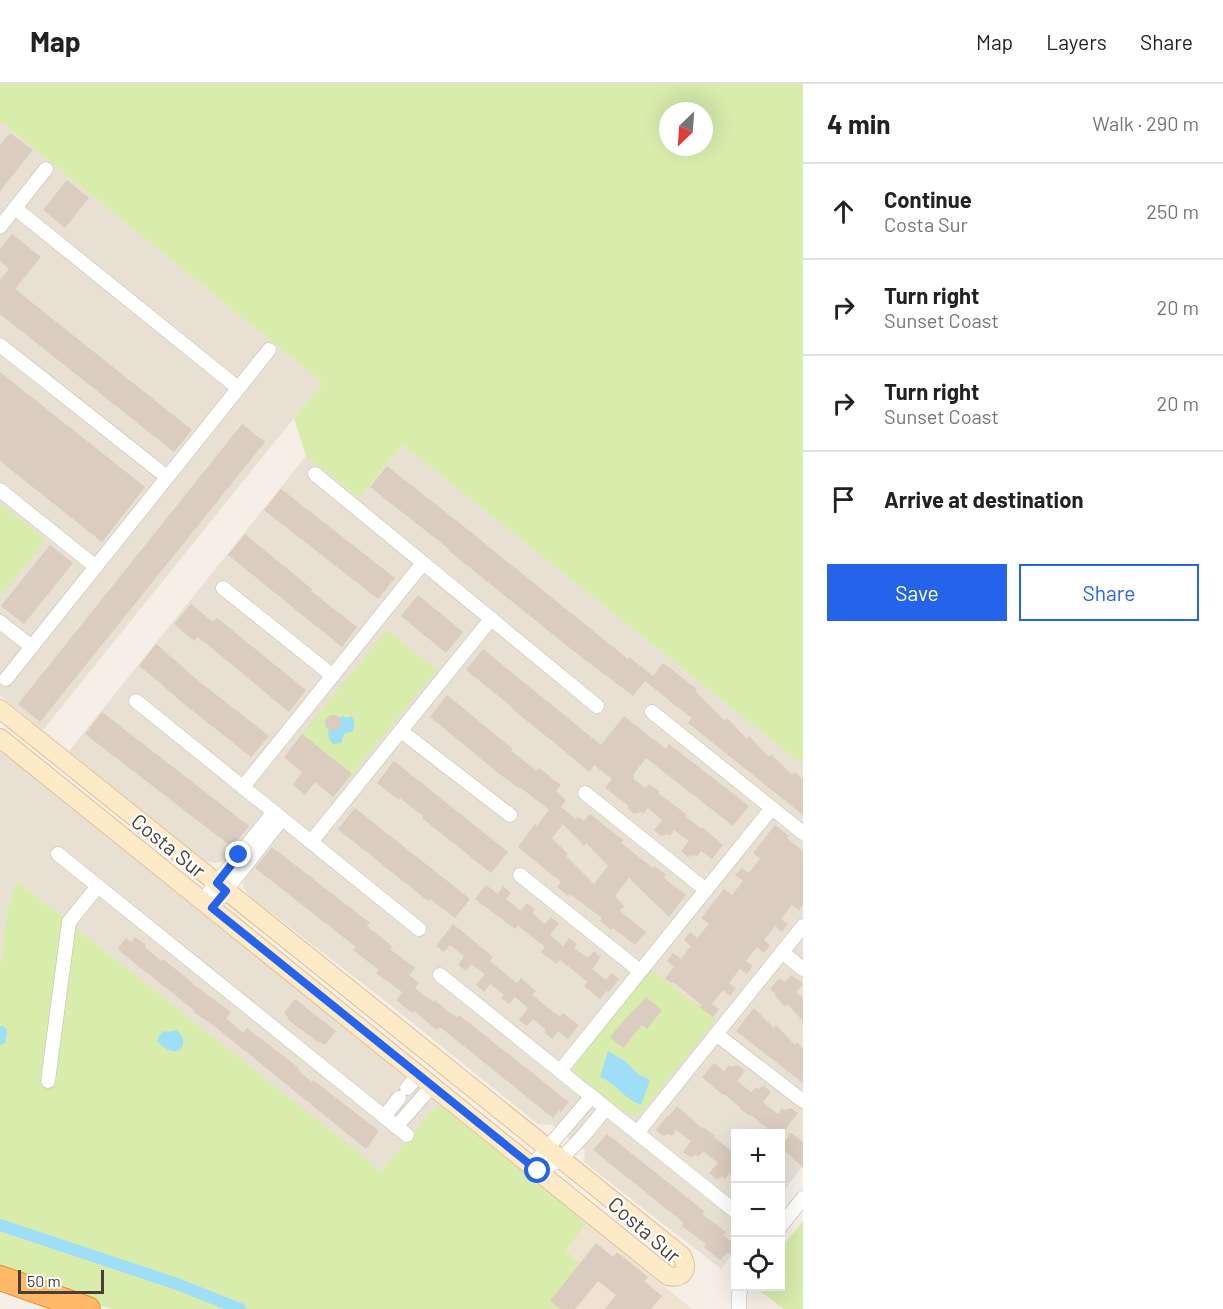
<!DOCTYPE html>
<meta charset="utf-8">
<style>
:root{--surface:#fff;--page:#f2f2f2;--text:#222;--muted:#767676;--line:#e0e0e0;--accent:#2563eb}
body{margin:0;font-family:Barlow,sans-serif;background:var(--page);color:var(--text)}
.controls{position:absolute;right:18px;bottom:18px;display:grid;overflow:hidden;border-radius:0px;box-shadow:0 6px 24px #0002}
.controls button{width:54px;height:54px;display:grid;place-items:center;padding:0;border:0;border-bottom:2px solid var(--line);background:var(--surface);color:var(--text);font:30px sans-serif}
.compass{position:absolute;left:659px;top:18px;width:54px;height:54px;border-radius:50%;background:var(--surface);box-shadow:0 6px 24px #0002;rotate:205deg}
.scale{position:absolute;left:18px;bottom:15px;width:86px;box-sizing:border-box;padding-left:6px;border:3px solid #493e35;border-top:0;font-size:16px;line-height:21px;white-space:nowrap;color:#493e35;-webkit-text-stroke:4px #fff;paint-order:stroke}
.stop{position:absolute;width:18px;height:18px;margin:-14px;border:4px solid #2563eb;border-radius:50%;background:#fff}
.stop.end{background:#2563eb;border-color:#fff;box-shadow:0 2px 6px #0008}
.list{margin:0;padding:0;list-style:none}
h2{display:flex;justify-content:space-between;align-items:center;height:78px;margin:0;padding:0 24px;font-size:26px}
h2 small{font-size:20px;font-weight:400;color:var(--muted)}
.list li{display:grid;grid-template-columns:39px 1fr auto;gap:18px;align-items:center;box-sizing:border-box;height:96px;padding:0 24px;border-top:2px solid var(--line)}
.list b{display:block;font-size:22px;white-space:nowrap}
.list p{margin:0;font-size:20px;white-space:nowrap;color:var(--muted)}
.list em{font-size:20px;font-style:normal;color:var(--muted)}
.actions{display:flex;gap:12px;padding:18px 24px}
.actions a{flex:1;padding:14px 0;border:2px solid var(--accent);border-radius:0px;text-align:center;font-size:21px;color:var(--accent)}
.actions .main{background:var(--accent);color:#fff}
.icon{flex:none;width:33px;height:33px;fill:none;stroke:currentColor;stroke-width:2;stroke-linecap:round;stroke-linejoin:round}
.map{position:relative;flex:none;width:803px;height:1225px;overflow:hidden}
header{display:flex;align-items:center;gap:36px;box-sizing:border-box;height:84px;padding:0 30px;background:var(--surface);border-bottom:2px solid var(--line)}
header strong{font-size:28px}
nav{display:flex;gap:33px;margin-inline-start:auto;font-size:21px}
main{display:flex}
aside{flex:1;background:var(--surface)}
.map>svg:first-child{display:block}
.residential{fill:#e9e0d4}
.education{fill:#efe2d0}
.green{fill:#d8ecac;fill-rule:evenodd}
.water{fill:#9edef6}
.lines{fill:none;stroke-linecap:round;stroke-linejoin:round}
.canal{stroke:#9edef6;stroke-width:12}
.building{fill:#daccbe;fill-rule:evenodd}
.street-casing{stroke:#c4b8ac;stroke-width:15}
.secondary-casing{stroke:#dcc095;stroke-width:20}
.highway-casing{stroke:#ea8b2c;stroke-width:26}
.street{stroke:#fff;stroke-width:14}
.secondary{stroke:#ffeac7;stroke-width:18}
.highway{stroke:#ffb968;stroke-width:24}
.route{stroke:#2563eb;stroke-width:8}
.labels{text-anchor:middle;dominant-baseline:central;stroke-width:4.5;stroke-linejoin:round;paint-order:stroke}
.street-label{font-size:21px;fill:#493e35;stroke:#fff}
</style>
<header>
<strong>Map</strong>
<nav><a>Map</a><a>Layers</a><a>Share</a></nav>
</header>
<main>
<div class="map">
<svg width="803" height="1225" viewBox="0 0 803 1225">
<rect width="100%" height="100%" fill="#f5efe7"/>
<g class="residential">
<polygon points="0,37 323,299 294,334 43,646 0,611"/>
<polygon points="403,361 803,681 803,1082 781,1110 780,1050 736,1050 735,1166 721,1185 584,1078 585,1067 553,1041 538,1040 388,919 249,812 243,802 244,796 254,782 234,767 227,774 221,778 215,779 209,778 203,775 69,667 306,372 359,414"/>
<polygon points="0,667 442,1023 435,1024 380,1088 373,1102 109,870 17,797 7,826 0,881"/>
</g>
<polygon class="education" points="586,1139 692,1225 525,1225"/>
<g class="green">
<path d="M0,0H803V681L403,361L359,414L306,372L294,334L323,299L0,37ZM668,27H704V63H668Z"/>
<polygon points="0,419 46,456 0,513"/>
<polygon points="387,546 437,586 352,690 302,650"/>
<polygon points="17,797 364,1073 380,1088 435,1023 442,1023 586,1139 566,1167 580,1180 550,1217 560,1225 111,1225 0,1187 0,881 7,826"/>
<polygon points="650,885 716,936 641,1029 629,1031 574,989 574,981"/>
<polygon points="803,1137 803,1225 784,1225 754,1203 780,1202 781,1164"/>
</g>
<g class="water">
<path d="M343,632L347,634L351,632C355,634 355,642 353,647L344,650L341,659L333,660L329,655L328,647L336,636Z"/>
<path d="M176,946C190,956 182,972 169,966C164,964 160,960 157,957L161,949L165,947L168,948Z"/>
<path d="M608,967L625,977L638,990L650,996L641,1021C624,1015 616,999 600,993Z"/>
</g>
<g class="lines">
<g class="canal">
<polyline points="0,955 1,948"/>
<polyline points="0,1141 177,1200 240,1225"/>
</g>
</g>
<g class="building">
<polygon points="10,49 33,66 0,107 0,61"/>
<polygon points="67,96 89,114 65,144 43,126"/>
<polygon points="12,150 41,173 15,205 192,346 174,368 0,230 0,196 9,185 0,177 0,165"/>
<polygon points="0,288 145,403 102,458 0,377"/>
<polygon points="242,340 265,358 40,638 18,620"/>
<polygon points="387,382 462,441 628,575 629,573 653,592 663,579 697,605 695,607 725,637 727,634 747,655 749,652 769,673 771,670 792,691 795,688 803,696 803,731 688,639 692,634 669,617 669,616 645,597 633,612 576,569 448,466 449,465 370,403"/>
<polygon points="281,405 395,494 378,515 264,426"/>
<polygon points="245,450 312,505 311,507 357,543 342,563 228,471"/>
<polygon points="50,461 73,479 24,540 1,522"/>
<polygon points="418,511 463,548 446,569 401,532"/>
<polygon points="191,520 213,538 217,534 306,606 289,628 198,553 194,557 174,540"/>
<polygon points="156,560 200,598 269,652 251,673 184,620 162,601 163,601 139,582"/>
<polygon points="483,565 601,661 624,632 666,665 669,660 749,722 733,742 646,674 633,691 634,692 633,694 645,704 649,700 660,708 658,709 686,730 685,732 701,745 702,743 723,761 712,775 701,767 697,773 694,771 688,773 681,767 689,757 674,746 670,752 667,750 661,752 654,746 662,736 648,724 643,730 641,728 634,730 627,724 629,722 605,704 612,695 594,681 589,688 557,661 511,624 512,623 466,586"/>
<path d="M447,611L513,665L511,667L537,687L539,684L561,701L556,707L566,716L561,723L576,735L578,733L584,737L590,730L623,756L621,759L653,784L655,782L666,791L664,794L686,811L669,833L629,794L615,812L624,822L620,827L646,848L635,861L613,844L611,846L600,837L602,834L570,810L568,812L557,803L561,798L518,763L535,740L537,742L549,726L521,704L520,705L498,689L430,633ZM563,740L584,762L586,759L608,782L594,800L566,772L568,770L552,754Z"/>
<polygon points="102,628 249,742 232,763 85,650"/>
<circle cx="333" cy="639" r="8"/>
<polygon points="302,650 352,690 333,713 315,698 305,711 293,701 302,688 284,673"/>
<polygon points="394,677 508,768 491,789 422,734 423,732 400,714 399,716 377,699"/>
<polygon points="355,724 470,815 455,834 430,815 428,817 338,745"/>
<polygon points="775,741 789,752 787,754 803,767 803,821 799,826 792,821 781,835 788,840 782,848 775,842 764,856 770,861 764,869 757,863 746,877 753,882 747,890 740,885 729,899 736,904 730,912 723,906 712,920 719,925 713,933 700,923 702,921 673,898 671,899 665,894 674,883 667,877 673,869 681,875 691,862 684,856 690,848 697,854 709,840 701,834 724,805 732,811 743,797 735,791 742,784 749,789 760,775 753,769"/>
<polygon points="272,763 370,839 367,842 392,862 390,865 415,884 409,891 419,899 415,904 433,918 434,916 457,934 459,931 569,1018 561,1028 559,1026 553,1034 440,943 437,946 414,927 412,929 396,916 402,908 376,889 379,886 353,866 356,863 255,784"/>
<polygon points="486,801 498,810 503,802 511,809 506,815 521,827 527,819 535,826 532,829 545,840 551,833 559,839 550,851 563,862 569,854 577,860 574,864 588,874 594,867 601,873 592,885 606,896 612,889 619,895 609,908 606,907 600,915 584,902 588,898 560,876 557,880 541,868 545,863 518,842 515,845 475,815"/>
<polygon points="453,840 493,873 490,877 517,899 521,894 536,907 532,911 560,933 563,929 579,941 568,955 558,947 552,955 544,948 546,946 533,935 527,942 519,936 528,924 515,913 509,920 501,914 504,911 490,900 484,908 476,901 485,890 471,880 466,887 458,881 464,872 450,861 444,868 436,862"/>
<polygon points="135,853 146,861 145,863 154,871 161,877 163,875 194,900 193,900 231,928 226,934 243,949 247,944 299,984 298,986 312,998 313,996 379,1047 366,1065 218,945 194,928 195,927 122,869 118,864 126,854 131,858"/>
<polygon points="791,891 803,900 796,908 803,914 803,937 787,920 785,923 775,912 776,910 770,905 779,894 785,898"/>
<polygon points="646,913 662,926 647,945 642,941 623,964 610,953 632,927 633,928"/>
<polygon points="295,915 336,947 325,961 320,958 319,959 287,935 288,933 284,929"/>
<polygon points="754,924 774,944 776,941 795,961 797,958 803,965 803,999 736,947"/>
<polygon points="714,979 724,987 729,981 732,983 738,981 745,987 737,997 751,1008 756,1003 758,1005 764,1002 771,1008 763,1018 778,1030 782,1024 785,1026 791,1024 798,1029 782,1050 771,1050 766,1045 767,1044 751,1031 750,1032 739,1024 740,1023 724,1010 723,1011 702,993"/>
<polygon points="677,1022 703,1045 704,1043 715,1052 714,1053 730,1066 735,1060 735,1094 730,1089 725,1095 723,1093 716,1095 709,1089 718,1079 703,1067 698,1073 696,1071 690,1073 683,1068 691,1057 676,1046 672,1052 669,1050 663,1052 656,1046 668,1031 669,1032"/>
<polygon points="791,1049 803,1058 803,1083 780,1063"/>
<polygon points="607,1050 704,1127 702,1130 726,1148 723,1151 735,1161 729,1170 727,1169 720,1176 704,1163 706,1160 682,1142 684,1139 593,1066"/>
<polygon points="596,1159 613,1173 617,1168 648,1193 644,1197 662,1212 651,1225 605,1225 616,1211 598,1197 575,1225 560,1225 550,1217"/>
</g>
<g class="lines">
<g class="street-casing">
<g id="street">
<polyline points="15,124 238,304"/>
<polyline points="0,143 46,85"/>
<polyline points="0,261 167,393"/>
<polyline points="315,390 597,622"/>
<polyline points="0,406 96,483"/>
<polyline points="223,504 333,592"/>
<polyline points="0,538 32,563"/>
<polyline points="6,595 269,266"/>
<polyline points="136,617 419,845"/>
<polyline points="652,628 803,749"/>
<polyline points="401,647 510,731"/>
<polyline points="243,703 423,479"/>
<polyline points="585,709 706,806"/>
<polyline points="311,758 491,535"/>
<polyline points="58,770 407,1051"/>
<polyline points="520,791 640,887"/>
<polyline points="202,817 274,728"/>
<polyline points="212,824 282,735"/>
<polyline points="782,868 803,885"/>
<polyline points="440,891 736,1128"/>
<polyline points="716,950 803,1017"/>
<polyline points="560,987 772,724"/>
<polyline points="48,997 69,838 98,802"/>
<polyline points="407,1004 419,991"/>
<polyline points="384,1033 399,1014"/>
<polyline points="396,1043 432,1002"/>
<polyline points="637,1049 803,842"/>
<polyline points="532,1082 592,1012"/>
<polyline points="539,1087 561,1075 584,1051 606,1024"/>
<polyline points="780,1143 803,1114"/>
<polyline points="739,1225 739,1210 742,1202"/>
</g>
</g>
<g class="secondary-casing">
<path id="secondary" d="M0,625L682,1172C689,1186 683,1195 668,1192L0,654"/>
</g>
<g class="highway-casing">
<polyline id="highway" points="0,1194 88,1225"/>
</g>
<use href="#street" class="street"/>
<use href="#secondary" class="secondary"/>
<use href="#highway" class="highway"/>
</g>
<g class="lines">
<polyline class="route" points="239,771 217,799 226,807 212,824 538,1087"/>
</g>
<g class="labels">
<g class="street-label">
<text transform="translate(169 761) rotate(39)">Costa Sur</text>
<text transform="translate(645 1145) rotate(41)">Costa Sur</text>
</g>
</g>
</svg>
<div class="controls">
<button>+</button>
<button>−</button>
<button><svg class="icon" aria-label="locate" viewBox="0 0 24 24"><circle cx="12" cy="12" r="6"/><path d="M12 2v4M12 18v4M2 12h4M18 12h4"/></svg></button>
</div>
<svg class="compass" viewBox="-18 -18 36 36"><path d="M0-13l5 13h-10z" fill="#e53935"/><path d="M0 13l5-13h-10z" fill="#767676"/></svg>
<div class="scale">50 m</div>
<div class="stop" style="left:538px;top:1087px"></div>
<div class="stop end" style="left:239px;top:771px"></div>
</div>
<aside>
<h2>4 min<small>Walk · 290 m</small></h2>
<ul class="list">
<li><svg class="icon" aria-label="ahead" viewBox="0 0 24 24"><path d="M12 20V5M6 11l6-6 6 6"/></svg><div><b>Continue</b><p>Costa Sur</p></div><em>250 m</em></li>
<li><svg class="icon" aria-label="right" viewBox="0 0 24 24"><path d="M7 20v-9h11M14 6l5 5-5 5"/></svg><div><b>Turn right</b><p>Sunset Coast</p></div><em>20 m</em></li>
<li><svg class="icon" aria-label="right" viewBox="0 0 24 24"><path d="M7 20v-9h11M14 6l5 5-5 5"/></svg><div><b>Turn right</b><p>Sunset Coast</p></div><em>20 m</em></li>
<li><svg class="icon" aria-label="arrive" viewBox="0 0 24 24"><path d="M6 21V4h12l-3 4 3 4H6"/></svg><div><b>Arrive at destination</b></div></li>
</ul>
<div class="actions"><a class="main">Save</a><a>Share</a></div>
</aside>
</main>
